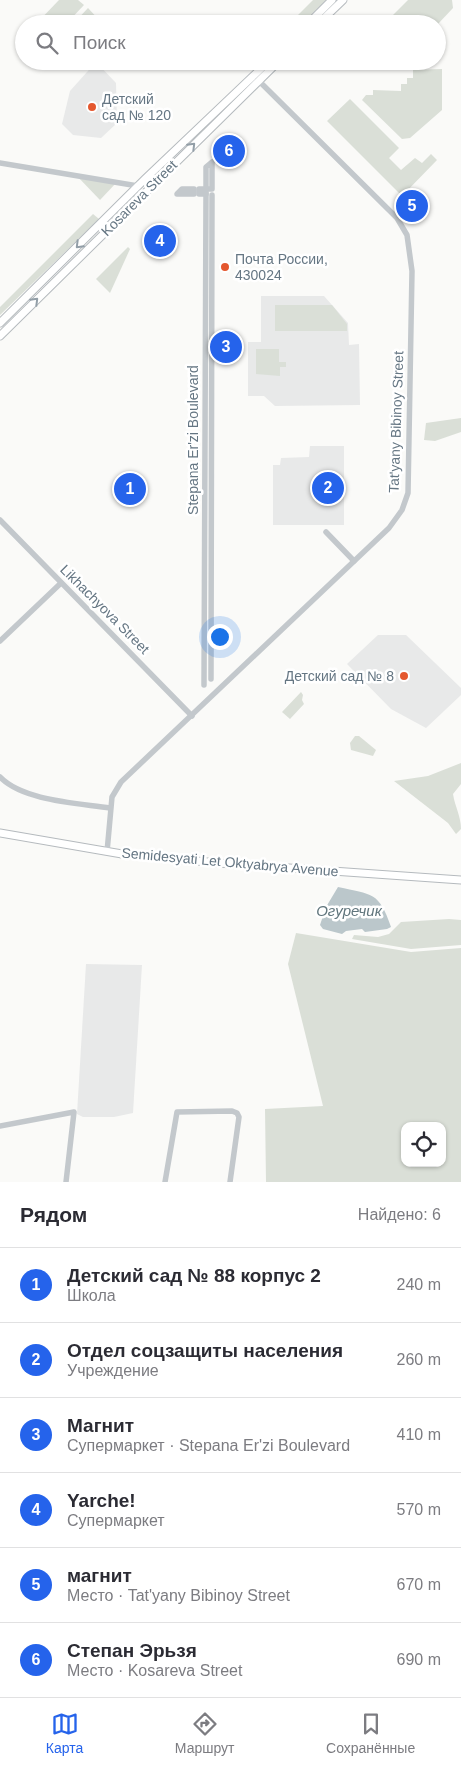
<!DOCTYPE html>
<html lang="ru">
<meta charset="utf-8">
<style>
:root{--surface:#fff;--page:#f2f2f3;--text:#2b2b33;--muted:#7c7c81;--line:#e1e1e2;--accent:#2563eb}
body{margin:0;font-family:Arial,sans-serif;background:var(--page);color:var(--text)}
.controls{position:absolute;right:15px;bottom:15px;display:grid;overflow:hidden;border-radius:10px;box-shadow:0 1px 4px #0004}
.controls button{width:45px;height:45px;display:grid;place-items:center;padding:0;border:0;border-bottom:1px solid var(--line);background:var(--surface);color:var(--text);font:25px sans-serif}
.you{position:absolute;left:219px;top:636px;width:18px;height:18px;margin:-12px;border:4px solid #fff;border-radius:50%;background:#1a73e8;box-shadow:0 0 0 8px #1a73e833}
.badge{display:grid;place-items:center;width:32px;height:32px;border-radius:50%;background:var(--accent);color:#fff;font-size:16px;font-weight:700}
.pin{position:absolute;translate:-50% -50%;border:2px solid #fff;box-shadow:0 1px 5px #0006}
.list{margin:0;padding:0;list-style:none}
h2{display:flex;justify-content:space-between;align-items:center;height:65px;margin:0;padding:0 20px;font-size:21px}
h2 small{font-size:16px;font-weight:400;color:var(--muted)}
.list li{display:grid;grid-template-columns:32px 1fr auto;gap:15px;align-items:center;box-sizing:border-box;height:75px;padding:0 20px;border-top:1px solid var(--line)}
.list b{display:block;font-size:19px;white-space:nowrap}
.list p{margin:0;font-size:16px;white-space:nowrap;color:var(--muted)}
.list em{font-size:16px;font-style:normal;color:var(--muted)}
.icon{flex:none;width:28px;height:28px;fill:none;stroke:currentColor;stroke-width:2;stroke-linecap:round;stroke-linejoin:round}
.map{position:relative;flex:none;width:461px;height:1182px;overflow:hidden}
.search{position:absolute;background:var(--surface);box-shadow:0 1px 4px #0004;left:15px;right:15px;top:15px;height:55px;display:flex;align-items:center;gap:12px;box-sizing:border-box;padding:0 18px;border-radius:28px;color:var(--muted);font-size:19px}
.sheet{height:515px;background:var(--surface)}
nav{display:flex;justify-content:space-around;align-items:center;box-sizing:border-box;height:70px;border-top:1px solid var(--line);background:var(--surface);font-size:14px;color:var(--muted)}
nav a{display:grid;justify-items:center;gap:2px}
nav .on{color:var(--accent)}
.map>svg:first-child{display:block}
.built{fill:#e8e9e9}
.green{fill:#dadfd7;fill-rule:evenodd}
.water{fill:#bbc7cb}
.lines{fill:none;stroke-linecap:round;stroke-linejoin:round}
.major-casing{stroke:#b5babe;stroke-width:9}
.minor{stroke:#c3c8cc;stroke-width:5.5}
.major{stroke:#fff;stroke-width:7}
.oneway{stroke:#939fa8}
.poi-dot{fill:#e4572e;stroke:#fff;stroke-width:2}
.labels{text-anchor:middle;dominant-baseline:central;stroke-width:5;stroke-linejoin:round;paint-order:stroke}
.poi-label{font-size:14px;fill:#657683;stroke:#fff;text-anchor:start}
.street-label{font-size:14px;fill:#657683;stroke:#fff}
.water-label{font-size:15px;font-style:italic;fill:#60757c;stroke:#fff}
</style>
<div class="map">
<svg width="461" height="1182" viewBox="0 0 461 1182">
<rect width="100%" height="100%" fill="#fafaf8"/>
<g class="built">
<polygon points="96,62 116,83 117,123 101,138 73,135 62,124 70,91"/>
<polygon points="261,296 324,296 348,323 349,345 359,344 360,405 275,406 264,396 248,396 248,342 261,342"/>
<polygon points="310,446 344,446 344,525 273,525 273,465 280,465 281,458 309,457"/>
<polygon points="378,635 406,635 461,688 461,695 426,728 391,709 347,664"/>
<polygon points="86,964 142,965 133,1113 114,1117 83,1117 77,1114"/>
</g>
<g class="green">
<polygon points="59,0 78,0 84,5 66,24 36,24"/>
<polygon points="313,0 326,0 301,24 289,24"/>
<polygon points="408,0 452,0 453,8 437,25 384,24"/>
<polygon points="88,8 100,21 97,24 73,24"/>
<polygon points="442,69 442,110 410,138 402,139 362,100 366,95 373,95 373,90 401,91 401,84 407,84 407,78 413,78 413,70"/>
<polygon points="350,99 399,148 389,158 401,170 415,158 422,163 431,154 437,160 402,196 327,121"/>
<polygon points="77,176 116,183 100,200"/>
<polygon points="93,214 99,219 0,315 0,307"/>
<polygon points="128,247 130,249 110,293 96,279"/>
<polygon points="275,305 332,305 347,324 347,331 275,331"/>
<polygon points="256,349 279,349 279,362 286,362 286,367 280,367 280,376 256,374"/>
<polygon points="461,418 461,432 435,441 424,440 426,423"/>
<polygon points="301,692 303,695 302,700 304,704 290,719 282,712"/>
<polygon points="355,736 359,736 376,750 373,756 351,750 350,743"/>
<path d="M461,763V784L453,794C455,807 461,816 461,829L456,834L448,823L394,781L428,776Z"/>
<polygon points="449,919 461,920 461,945 411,949 352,939 354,935 378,937 389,934 401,922"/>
<path d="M296,933L411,952L461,948V1182H266L265,1109L323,1106L288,964ZM405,1126H442V1163H405Z"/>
</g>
<path class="water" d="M338,887C372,895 379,891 391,927L387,929L365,932L362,929L346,931L342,934L323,929L320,925L326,907Z"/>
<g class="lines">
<g class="major-casing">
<g id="major">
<polyline points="308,24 332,0"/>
<polyline points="318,24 343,0"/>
<polyline points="0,323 145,179 269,61"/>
<polyline points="0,336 279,61"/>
<polyline points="0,833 122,854 218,863 461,880"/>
</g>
</g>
<g class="minor">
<polygon points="212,162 212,189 206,189 206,167"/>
<polyline points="0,163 138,186"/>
<polygon points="182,189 194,189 194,194 177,194"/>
<rect x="199" y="189" width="7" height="5"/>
<polyline points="0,520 192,716"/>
<polyline points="326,532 354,561"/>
<polyline points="0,641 61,583"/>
<polyline points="211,679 212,195"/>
<polyline points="204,685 206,194"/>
<path d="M0,777C23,801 78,803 110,808"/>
<polyline points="107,852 112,797 121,782 389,528 402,510 408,493 412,271 407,235 397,218 259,81"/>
<polyline points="0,1126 74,1112 66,1182"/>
<polyline points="165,1182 177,1112 232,1111 237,1113 239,1117 230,1182"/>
</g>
<use href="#major" class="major"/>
</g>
<defs><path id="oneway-chevron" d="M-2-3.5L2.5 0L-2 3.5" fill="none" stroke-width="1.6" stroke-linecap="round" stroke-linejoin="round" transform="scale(1.25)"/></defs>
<g class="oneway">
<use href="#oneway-chevron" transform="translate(192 146) rotate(-45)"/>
<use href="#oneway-chevron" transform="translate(79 245) rotate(135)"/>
<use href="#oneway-chevron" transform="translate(35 301) rotate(-45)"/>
</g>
<g class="poi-dot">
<circle cx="92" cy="107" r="5"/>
<circle cx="225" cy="267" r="5"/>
<circle cx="404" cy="676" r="5"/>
</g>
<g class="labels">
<g class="poi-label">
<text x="102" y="99">Детский<tspan x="102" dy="16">сад № 120</tspan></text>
<text x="235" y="259">Почта России,<tspan x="235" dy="16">430024</tspan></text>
<text x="394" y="676" text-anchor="end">Детский сад № 8</text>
</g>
<g class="street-label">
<text transform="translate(139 198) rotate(-45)">Kosareva Street</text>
<text transform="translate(396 422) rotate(-88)">Tat'yany Bibinoy Street</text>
<text transform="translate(193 440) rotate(-90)">Stepana Er'zi Boulevard</text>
<text transform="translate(105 609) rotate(45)">Likhachyova Street</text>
<text transform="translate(230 862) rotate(5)">Semidesyati Let Oktyabrya Avenue</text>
</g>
<g class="water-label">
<text x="349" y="910">Огуречик</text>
</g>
</g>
</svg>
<div class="controls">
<button><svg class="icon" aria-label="locate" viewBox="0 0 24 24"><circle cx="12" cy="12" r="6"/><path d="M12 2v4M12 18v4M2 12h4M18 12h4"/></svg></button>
</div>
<div class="you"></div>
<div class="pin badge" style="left:130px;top:489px">1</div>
<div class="pin badge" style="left:328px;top:488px">2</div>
<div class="pin badge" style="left:226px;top:347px">3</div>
<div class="pin badge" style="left:160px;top:241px">4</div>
<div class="pin badge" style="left:412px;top:206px">5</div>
<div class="pin badge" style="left:229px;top:151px">6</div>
<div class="search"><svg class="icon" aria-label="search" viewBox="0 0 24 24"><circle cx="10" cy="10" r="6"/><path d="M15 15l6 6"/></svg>Поиск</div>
</div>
<section class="sheet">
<h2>Рядом<small>Найдено: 6</small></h2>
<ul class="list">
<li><span class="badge">1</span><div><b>Детский сад № 88 корпус 2</b><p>Школа</p></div><em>240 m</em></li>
<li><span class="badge">2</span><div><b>Отдел соцзащиты населения</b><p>Учреждение</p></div><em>260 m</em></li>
<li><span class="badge">3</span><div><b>Магнит</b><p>Супермаркет · Stepana Er'zi Boulevard</p></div><em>410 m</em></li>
<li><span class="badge">4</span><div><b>Yarche!</b><p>Супермаркет</p></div><em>570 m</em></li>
<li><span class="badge">5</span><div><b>магнит</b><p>Место · Tat'yany Bibinoy Street</p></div><em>670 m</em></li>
<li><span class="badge">6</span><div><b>Степан Эрьзя</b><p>Место · Kosareva Street</p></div><em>690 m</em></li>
</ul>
</section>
<nav>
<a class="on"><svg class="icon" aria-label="map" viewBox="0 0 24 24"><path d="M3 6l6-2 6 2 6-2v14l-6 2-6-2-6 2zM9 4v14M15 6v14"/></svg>Карта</a>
<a><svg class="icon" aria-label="directions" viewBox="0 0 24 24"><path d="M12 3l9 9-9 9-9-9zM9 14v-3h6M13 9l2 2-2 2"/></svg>Маршрут</a>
<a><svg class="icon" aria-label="saved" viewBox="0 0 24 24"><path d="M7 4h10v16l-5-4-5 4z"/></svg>Сохранённые</a>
</nav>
